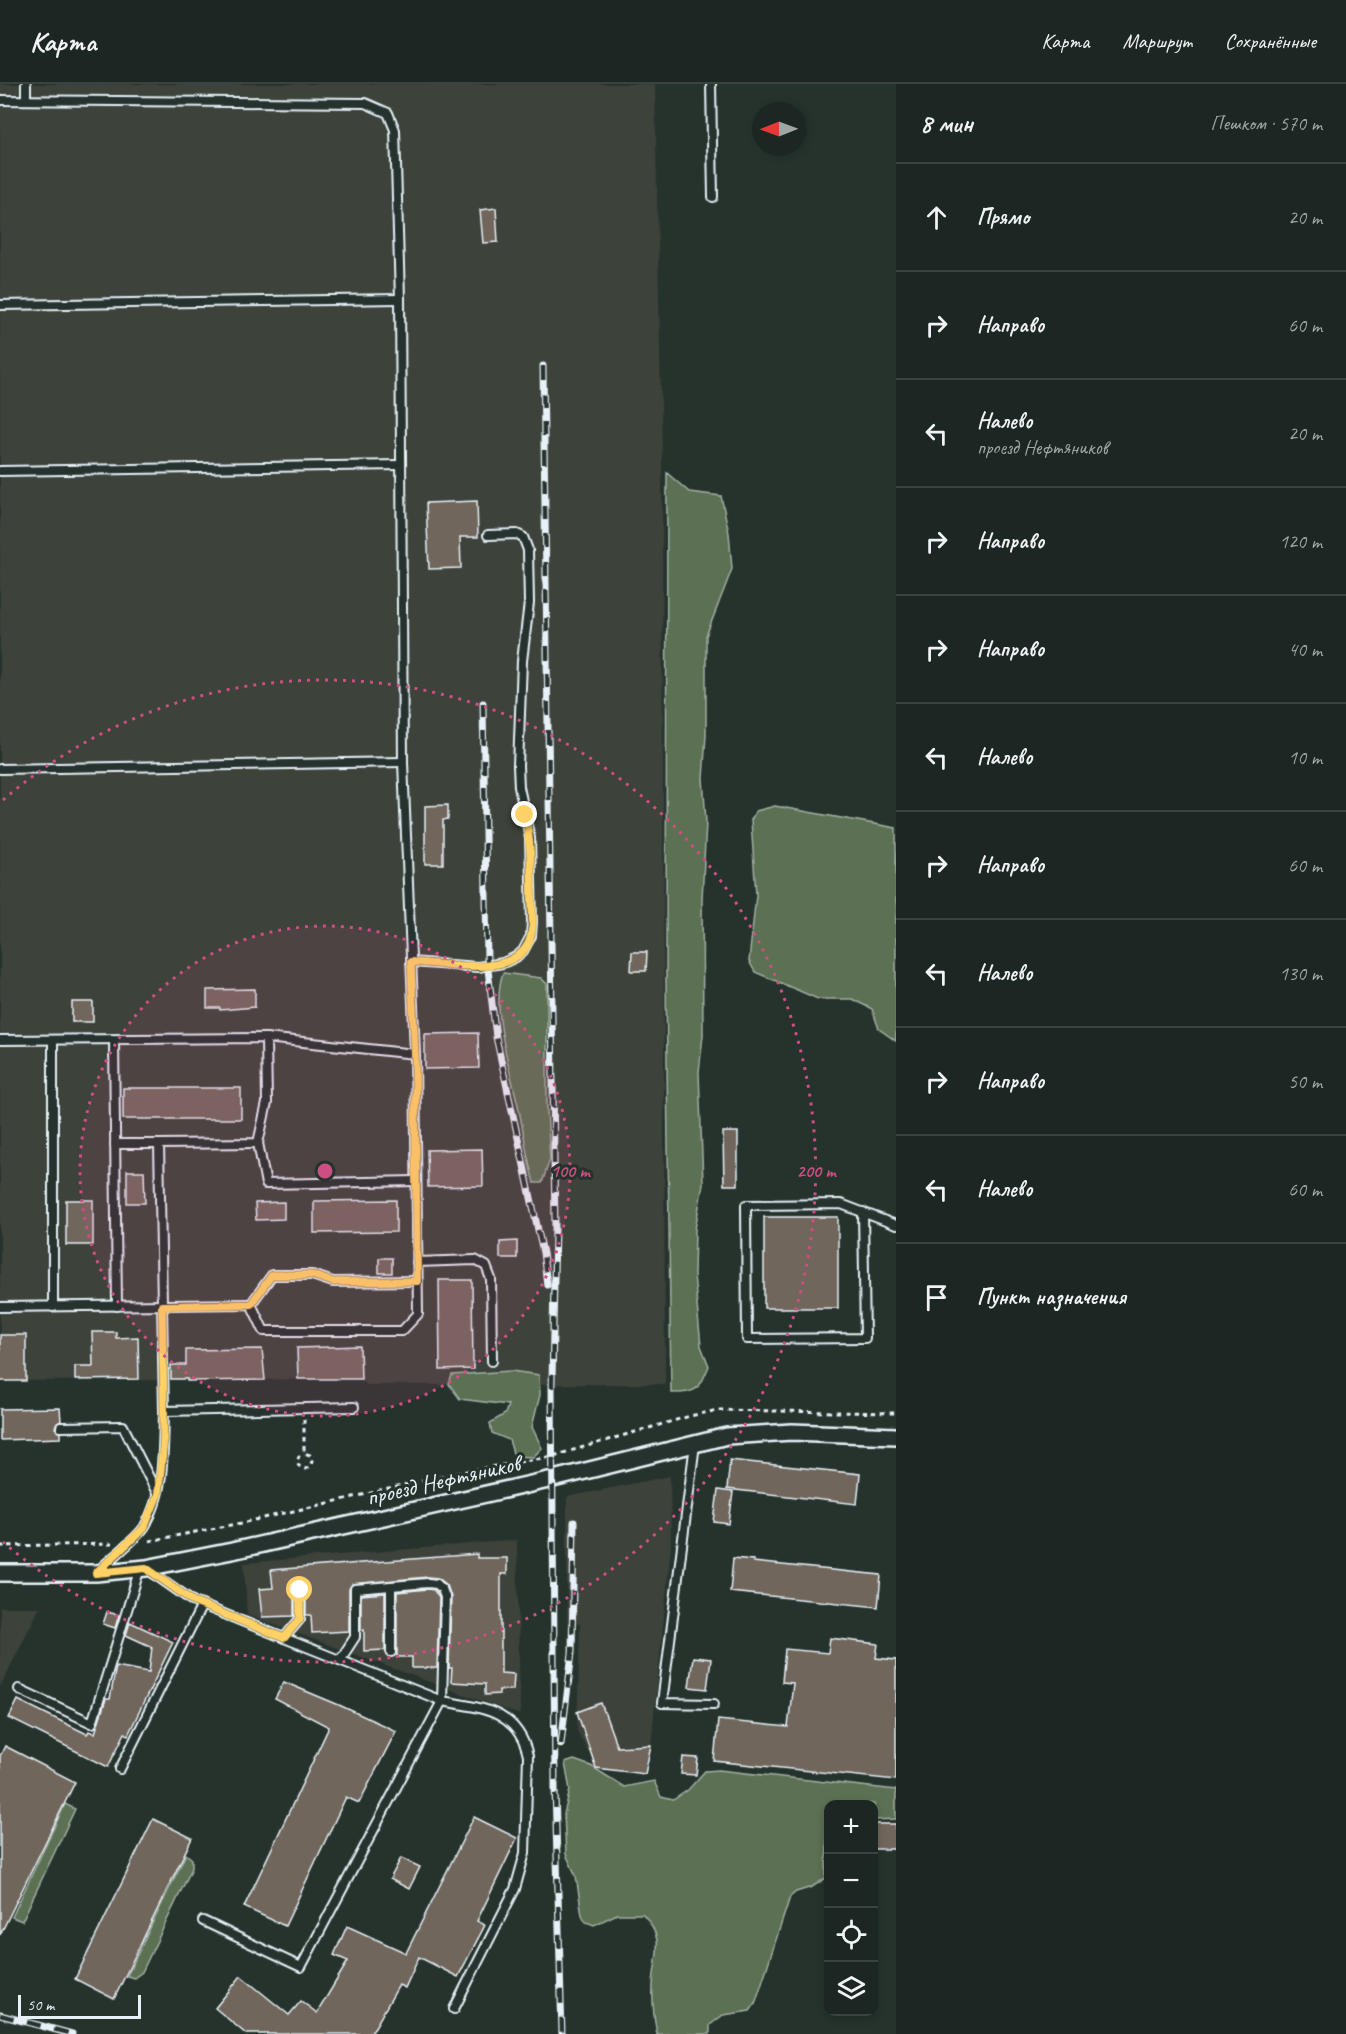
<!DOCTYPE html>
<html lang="ru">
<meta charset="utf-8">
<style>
:root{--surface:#1c2622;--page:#252e2a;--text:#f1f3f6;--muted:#a0a5a5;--line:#3a4340}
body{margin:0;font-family:Caveat,sans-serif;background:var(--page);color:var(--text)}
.controls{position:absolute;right:18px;bottom:18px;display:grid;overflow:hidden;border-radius:12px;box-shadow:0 3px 9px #0003}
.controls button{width:54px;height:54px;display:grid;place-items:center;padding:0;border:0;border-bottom:2px solid var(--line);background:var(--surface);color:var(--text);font:30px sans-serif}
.compass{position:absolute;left:752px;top:18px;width:54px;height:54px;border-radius:50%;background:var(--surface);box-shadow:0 3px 9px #0003;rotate:269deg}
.scale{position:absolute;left:18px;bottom:15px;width:123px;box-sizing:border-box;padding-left:6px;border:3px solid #e8f1f8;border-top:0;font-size:16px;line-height:21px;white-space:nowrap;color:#e8f1f8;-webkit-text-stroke:4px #26332d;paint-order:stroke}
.stop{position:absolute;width:18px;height:18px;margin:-14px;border:4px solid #ffd166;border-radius:50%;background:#fff}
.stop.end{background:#ffd166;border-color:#fff;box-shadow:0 2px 6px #0008}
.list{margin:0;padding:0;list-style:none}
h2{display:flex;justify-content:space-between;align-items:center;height:78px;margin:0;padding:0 24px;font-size:26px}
h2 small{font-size:20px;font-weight:400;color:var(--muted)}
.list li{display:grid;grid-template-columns:39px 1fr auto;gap:18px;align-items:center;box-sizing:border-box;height:108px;padding:0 24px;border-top:2px solid var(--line)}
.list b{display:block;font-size:22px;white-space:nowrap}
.list p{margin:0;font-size:20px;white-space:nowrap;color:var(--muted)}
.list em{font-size:20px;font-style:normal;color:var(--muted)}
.icon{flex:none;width:33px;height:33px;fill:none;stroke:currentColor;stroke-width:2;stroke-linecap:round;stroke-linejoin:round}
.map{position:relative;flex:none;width:896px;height:1950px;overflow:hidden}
header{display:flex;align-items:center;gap:36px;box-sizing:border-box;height:84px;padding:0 30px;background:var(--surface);border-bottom:2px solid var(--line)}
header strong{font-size:28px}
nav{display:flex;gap:33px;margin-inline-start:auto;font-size:21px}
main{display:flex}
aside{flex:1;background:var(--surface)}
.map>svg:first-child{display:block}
.built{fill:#3c423b}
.green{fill:#5b6f52;stroke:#a2b0a5;stroke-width:1.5}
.building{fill:#71665b;stroke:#e8f1f8;stroke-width:1.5}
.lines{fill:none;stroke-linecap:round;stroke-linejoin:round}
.service-casing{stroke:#e8f1f8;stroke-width:12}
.minor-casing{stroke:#e8f1f8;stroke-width:20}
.path{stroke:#e8f1f8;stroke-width:3;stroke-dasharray:4.5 4.5;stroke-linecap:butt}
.service{stroke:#26332d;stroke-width:8}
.minor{stroke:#26332d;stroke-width:15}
.rail-casing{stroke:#e8f1f8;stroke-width:7}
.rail{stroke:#26332d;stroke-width:4.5;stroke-dasharray:14;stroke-linecap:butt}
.route{stroke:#ffd166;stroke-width:8}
.ring{fill:none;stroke:#cc4e82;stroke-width:3;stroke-dasharray:3 6}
.labels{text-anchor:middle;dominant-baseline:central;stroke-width:6;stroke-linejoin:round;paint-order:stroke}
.street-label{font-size:24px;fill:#e8f1f8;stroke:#26332d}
.centre{fill:#cc4e82;stroke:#26332d;stroke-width:3}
.ring-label{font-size:18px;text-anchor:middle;font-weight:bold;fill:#cc4e82;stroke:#26332d;stroke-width:6;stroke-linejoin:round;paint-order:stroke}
</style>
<header>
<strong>Карта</strong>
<nav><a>Карта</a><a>Маршрут</a><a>Сохранённые</a></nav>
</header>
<main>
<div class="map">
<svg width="896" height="1950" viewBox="0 0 896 1950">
<rect width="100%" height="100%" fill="#26332d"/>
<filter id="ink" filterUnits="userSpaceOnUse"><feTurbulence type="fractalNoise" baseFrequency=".0167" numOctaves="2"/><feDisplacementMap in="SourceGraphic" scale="12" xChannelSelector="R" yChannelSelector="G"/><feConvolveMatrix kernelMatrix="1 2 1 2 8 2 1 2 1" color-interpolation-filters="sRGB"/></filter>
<g filter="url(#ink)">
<g class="built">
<polygon points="0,0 655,0 662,373 665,1300 367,1301 361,1295 0,1297"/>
<polygon points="670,1392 671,1462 651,1661 645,1690 598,1684 577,1647 580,1540 567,1539 567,1413"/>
<polygon points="517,1456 520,1631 247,1531 244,1479"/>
<polygon points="0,1523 40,1523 0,1603"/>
</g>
<g class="green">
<path d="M667,389L689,408L721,412L729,449L732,485L706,552V651L703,694L706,738L702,815L703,951L699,988L703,1100L695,1145L694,1191L701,1262L709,1282C699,1305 698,1310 671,1309L666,897Z"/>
<polygon points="775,722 896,744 896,957 879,945 872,925 852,915 818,915 755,888 749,877 756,811 751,736 756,727"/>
<path d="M503,889L541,894L547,900V1026L550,1075L542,1099H534C527,1074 524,1051 519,1026C511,989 490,924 503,889Z"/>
<polygon points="511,1287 539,1291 540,1311 532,1343 542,1364 533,1373 514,1372 509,1356 492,1349 490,1339 505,1330 508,1321 460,1315 449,1300 452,1291"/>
<path d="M574,1676L591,1682L624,1703L654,1697L661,1713L673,1716L688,1706L705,1687L719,1686L896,1706V1735L874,1736V1720H828L826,1794L812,1803L796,1808L790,1813L755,1920L750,1927L723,1931L710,1941V1950H657C654,1934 652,1918 653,1902C654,1872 667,1856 643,1830H617L594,1841L586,1838L582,1831L576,1792L566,1770L564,1730L570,1706L565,1679Z"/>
<polygon points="65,1720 75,1725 22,1837 12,1833"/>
<polygon points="186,1770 192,1775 192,1784 142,1888 134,1894 127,1892"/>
</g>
<g class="building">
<polygon points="496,124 498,158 483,159 480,126"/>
<polygon points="477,417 478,453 460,453 461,484 429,485 426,419"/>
<polygon points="448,721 448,735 443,736 443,780 425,780 425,722"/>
<polygon points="632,868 647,868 646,887 631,887"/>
<polygon points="255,905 255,923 220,926 220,924 207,924 207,906"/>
<rect x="72" y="918" width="21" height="20"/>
<polygon points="478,949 479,984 425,985 425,950"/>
<rect x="123" y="1004" width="118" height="31"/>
<polygon points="723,1048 738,1048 738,1101 724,1101"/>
<polygon points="482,1065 483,1102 428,1103 427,1066"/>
<polygon points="127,1087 144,1087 145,1119 127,1119"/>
<rect x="66" y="1116" width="27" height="45"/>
<polygon points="396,1116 396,1148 314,1149 314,1117"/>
<polygon points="284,1118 284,1135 256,1136 255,1119"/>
<rect x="764" y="1133" width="74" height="91"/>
<polygon points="517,1157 517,1174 500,1174 500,1158"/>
<rect x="379" y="1174" width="13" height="15"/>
<polygon points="439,1196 472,1196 473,1285 440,1286"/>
<polygon points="92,1248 116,1248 116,1254 138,1253 139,1295 75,1296 75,1282 93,1282"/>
<rect x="0" y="1251" width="26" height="46"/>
<polygon points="360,1262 361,1295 298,1295 297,1264"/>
<polygon points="262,1265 265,1296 187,1297 187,1295 171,1295 171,1281 186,1281 186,1266"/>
<polygon points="60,1324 61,1337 56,1340 55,1344 61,1349 61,1354 0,1356 0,1325"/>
<polygon points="730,1376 860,1390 857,1420 727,1405"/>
<polygon points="718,1406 733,1408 729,1440 714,1438"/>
<polygon points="477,1470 477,1474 507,1474 507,1490 501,1490 501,1589 514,1590 513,1606 499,1606 499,1610 485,1611 485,1600 451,1598 452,1584 449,1584 451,1513 447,1501 438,1494 428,1493 352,1500 349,1505 349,1547 312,1549 311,1531 306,1531 306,1505 301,1500 297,1501 294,1505 294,1532 262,1533 259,1505 273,1504 271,1486"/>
<polygon points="733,1474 753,1476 753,1478 881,1491 878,1523 730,1508"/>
<polygon points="428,1505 434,1506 439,1514 437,1584 412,1584 412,1573 397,1573 397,1508"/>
<polygon points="385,1509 385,1566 364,1567 364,1546 361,1546 361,1511"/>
<polygon points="107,1528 119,1531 115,1544 103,1540"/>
<polygon points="130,1538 173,1558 128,1651 125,1649 108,1683 9,1634 18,1616 87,1650 89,1647 95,1649 106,1615 110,1615 116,1582 149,1588 152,1563 126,1551"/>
<polygon points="830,1554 878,1560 876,1574 896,1576 896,1696 714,1677 718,1636 788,1643 793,1599 782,1598 785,1565 828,1569"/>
<polygon points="693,1573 711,1575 707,1605 689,1603"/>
<polygon points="284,1598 339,1621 396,1647 359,1719 346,1713 285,1842 244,1823 329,1643 275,1615"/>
<polygon points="601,1619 617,1663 651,1661 645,1690 596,1684 577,1628"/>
<polygon points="5,1662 75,1698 0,1851 0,1672"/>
<polygon points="683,1673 698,1674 696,1691 681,1690"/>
<polygon points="474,1733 517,1754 477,1837 485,1841 458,1893 419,1873 405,1904 399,1901 375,1943 369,1950 246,1950 215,1924 241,1892 289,1931 301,1917 317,1929 348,1877 334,1871 347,1842 406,1869"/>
<polygon points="153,1735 192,1754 114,1915 75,1895"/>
<rect x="873" y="1740" width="23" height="25"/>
<polygon points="401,1774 420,1783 409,1805 390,1795"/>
</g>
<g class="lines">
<g class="service-casing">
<g id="service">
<polyline points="26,0 26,16"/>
<polyline points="711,0 713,113"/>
<polyline points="0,16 365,19 388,29 395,46 400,215 403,678 415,970 418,1230 402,1247 264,1247 251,1220 0,1223"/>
<polyline points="0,221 400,215"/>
<polyline points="0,387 401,381"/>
<polyline points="0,685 403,678"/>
<polyline points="411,878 478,883 503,879 516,873 523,867 531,852 532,838 530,754 519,703 518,682 522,577 529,519 528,466 523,453 517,450 488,451"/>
<polyline points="266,954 415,970"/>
<path d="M0,956L266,954L267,1019L258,1059L159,1060L164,1327C163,1365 165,1408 145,1442C139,1453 108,1477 97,1488"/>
<polyline points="114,956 117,1222"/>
<polyline points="258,1059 266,1100 416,1097"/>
<polyline points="115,1060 159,1060"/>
<polyline points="863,1128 865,1254 747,1255 746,1121 841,1120 896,1141"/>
<polyline points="417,1178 475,1176 486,1182 491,1195 492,1277"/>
<polyline points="251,1220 272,1191 312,1191 333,1198 418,1197"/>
<polyline points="53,1223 53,956"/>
<polyline points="164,1327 354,1323"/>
<polyline points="61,1343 123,1342 157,1409"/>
<polyline points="695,1360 662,1619 714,1620"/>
<path d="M147,1485L194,1518L442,1617C481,1624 518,1626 528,1672L525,1769L515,1805L454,1925"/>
<polyline points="284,1554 300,1535 300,1506"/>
<polyline points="391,1568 391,1502"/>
<polyline points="19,1605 92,1639 140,1484"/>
<polyline points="120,1685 202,1521"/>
<polyline points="203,1837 301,1883 442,1617 445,1513 442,1505 437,1500 428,1499 355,1505 355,1553 340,1576"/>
</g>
</g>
<g class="minor-casing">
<polyline id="minor" points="0,1489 96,1489 146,1484 232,1467 553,1395 727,1352 792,1348 896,1352"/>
</g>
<g class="path">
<polyline points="304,1335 304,1369 310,1371 312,1377 310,1382 305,1385 299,1382 297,1377 299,1372 304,1369"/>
<polyline points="149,1457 242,1439 457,1389 553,1372 690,1332 718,1326 896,1329"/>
<polyline points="0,1462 112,1460"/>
</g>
<use href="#service" class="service"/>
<use href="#minor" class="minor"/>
<g class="rail-casing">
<g id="rail">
<polyline points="543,282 555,1143 552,1299 555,1705 562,1950"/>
<polyline points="483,619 487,877 496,953 543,1169 547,1201"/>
<polyline points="561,1660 572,1569 574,1438"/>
<polyline points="0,1931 72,1950"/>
</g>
</g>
<use href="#rail" class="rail"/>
</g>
</g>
<g class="lines" filter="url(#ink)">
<path class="route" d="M300,1506V1535L284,1554L194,1518L146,1484L96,1489L144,1444L158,1410L163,1364L164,1327L162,1222L251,1220L272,1191H312L333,1198L417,1197L415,970L411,878C441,879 512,894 528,860C535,846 532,828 532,814C531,786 531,758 525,731"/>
</g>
<circle cx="325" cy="1087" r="245" fill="#cc4e82" fill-opacity=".12"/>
<g class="ring">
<circle cx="325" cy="1087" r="245"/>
<path d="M3 716A491 491 0 1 1 3 1458"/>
</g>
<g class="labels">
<g class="street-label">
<text transform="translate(443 1396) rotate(-13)">проезд Нефтяников</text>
</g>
</g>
<circle cx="325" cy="1087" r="9" class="centre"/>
<g class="ring-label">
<text x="570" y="1093">100 m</text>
<text x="816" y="1093">200 m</text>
</g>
</svg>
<div class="controls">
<button>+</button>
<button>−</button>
<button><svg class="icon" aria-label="locate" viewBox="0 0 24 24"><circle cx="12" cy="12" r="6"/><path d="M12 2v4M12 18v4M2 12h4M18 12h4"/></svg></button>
<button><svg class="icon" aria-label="layers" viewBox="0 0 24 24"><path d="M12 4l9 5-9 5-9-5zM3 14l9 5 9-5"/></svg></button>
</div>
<svg class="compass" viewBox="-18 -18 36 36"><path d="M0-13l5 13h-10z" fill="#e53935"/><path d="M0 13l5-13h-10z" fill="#a0a5a5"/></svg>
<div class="scale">50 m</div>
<div class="stop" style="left:300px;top:1506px"></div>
<div class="stop end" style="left:525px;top:731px"></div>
</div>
<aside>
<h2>8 мин<small>Пешком · 570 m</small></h2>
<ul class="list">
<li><svg class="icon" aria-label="ahead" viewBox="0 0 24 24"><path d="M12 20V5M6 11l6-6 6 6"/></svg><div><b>Прямо</b></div><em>20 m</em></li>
<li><svg class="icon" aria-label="right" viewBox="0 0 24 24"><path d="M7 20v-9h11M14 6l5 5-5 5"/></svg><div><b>Направо</b></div><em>60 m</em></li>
<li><svg class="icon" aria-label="left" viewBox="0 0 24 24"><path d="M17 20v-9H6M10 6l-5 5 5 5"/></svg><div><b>Налево</b><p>проезд Нефтяников</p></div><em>20 m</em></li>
<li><svg class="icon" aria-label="right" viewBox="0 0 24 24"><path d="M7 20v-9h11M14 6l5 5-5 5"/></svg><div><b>Направо</b></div><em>120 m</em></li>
<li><svg class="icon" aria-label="right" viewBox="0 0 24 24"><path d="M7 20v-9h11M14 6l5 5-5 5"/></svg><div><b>Направо</b></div><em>40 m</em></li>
<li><svg class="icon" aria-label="left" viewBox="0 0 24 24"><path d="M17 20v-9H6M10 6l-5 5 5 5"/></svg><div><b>Налево</b></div><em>10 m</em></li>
<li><svg class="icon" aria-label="right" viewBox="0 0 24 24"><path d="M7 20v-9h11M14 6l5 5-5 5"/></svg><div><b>Направо</b></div><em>60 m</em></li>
<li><svg class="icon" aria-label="left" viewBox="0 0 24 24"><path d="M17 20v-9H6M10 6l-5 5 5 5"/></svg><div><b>Налево</b></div><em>130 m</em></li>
<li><svg class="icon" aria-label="right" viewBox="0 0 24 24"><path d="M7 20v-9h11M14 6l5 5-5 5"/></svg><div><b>Направо</b></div><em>50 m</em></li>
<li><svg class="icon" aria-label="left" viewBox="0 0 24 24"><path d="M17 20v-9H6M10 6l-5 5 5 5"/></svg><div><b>Налево</b></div><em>60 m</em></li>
<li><svg class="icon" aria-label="arrive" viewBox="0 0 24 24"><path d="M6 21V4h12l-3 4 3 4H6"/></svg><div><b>Пункт назначения</b></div></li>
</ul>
</aside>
</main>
